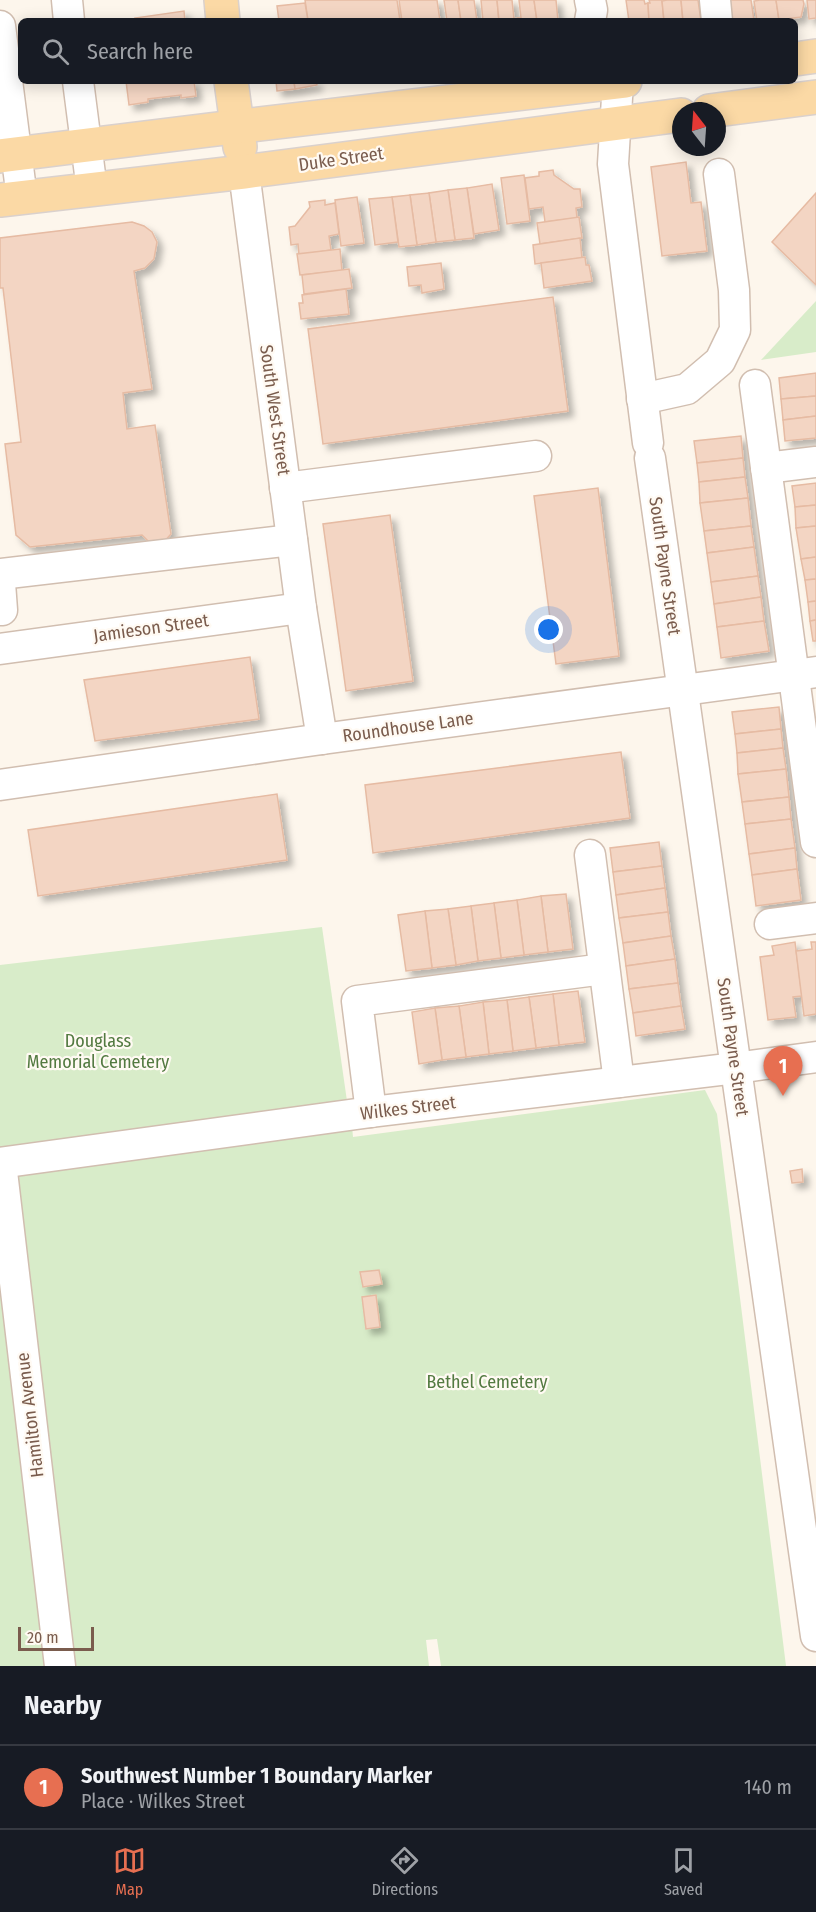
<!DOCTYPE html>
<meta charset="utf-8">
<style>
:root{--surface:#171b24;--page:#20242c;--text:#f1f3f6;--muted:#9ea1a6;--line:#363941;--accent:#e76f51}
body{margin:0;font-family:"Fira Sans Condensed",sans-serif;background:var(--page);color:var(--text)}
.compass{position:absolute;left:672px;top:102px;width:54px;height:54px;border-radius:50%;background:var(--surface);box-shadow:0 3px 15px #0003;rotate:343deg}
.scale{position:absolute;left:18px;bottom:15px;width:76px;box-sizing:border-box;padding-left:6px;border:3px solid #7a5c4d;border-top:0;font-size:16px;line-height:21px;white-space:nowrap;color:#7a5c4d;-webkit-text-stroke:4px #fffaf3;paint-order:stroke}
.you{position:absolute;left:549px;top:630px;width:21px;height:21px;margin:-15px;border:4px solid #fff;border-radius:50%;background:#1a73e8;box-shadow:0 0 0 9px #1a73e833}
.badge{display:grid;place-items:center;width:39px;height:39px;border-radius:50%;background:var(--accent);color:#fff;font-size:20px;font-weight:700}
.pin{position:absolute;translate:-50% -50px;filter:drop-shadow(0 2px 3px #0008)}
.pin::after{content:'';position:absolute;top:32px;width:21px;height:18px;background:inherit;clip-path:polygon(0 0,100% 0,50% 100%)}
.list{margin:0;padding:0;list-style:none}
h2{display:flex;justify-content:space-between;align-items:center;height:78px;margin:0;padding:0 24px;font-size:26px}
h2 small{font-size:20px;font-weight:400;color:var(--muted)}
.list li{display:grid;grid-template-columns:39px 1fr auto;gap:18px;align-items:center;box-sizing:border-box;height:84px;padding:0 24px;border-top:2px solid var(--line)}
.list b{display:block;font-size:22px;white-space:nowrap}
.list p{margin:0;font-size:20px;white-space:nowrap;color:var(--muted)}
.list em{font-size:20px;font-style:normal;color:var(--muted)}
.icon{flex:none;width:33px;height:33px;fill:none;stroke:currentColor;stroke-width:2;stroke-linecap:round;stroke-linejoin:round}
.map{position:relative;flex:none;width:816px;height:1666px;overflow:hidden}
.search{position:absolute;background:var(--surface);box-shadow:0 3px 15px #0003;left:18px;right:18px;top:18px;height:66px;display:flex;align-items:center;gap:15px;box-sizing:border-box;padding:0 21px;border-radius:9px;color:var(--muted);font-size:22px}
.sheet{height:162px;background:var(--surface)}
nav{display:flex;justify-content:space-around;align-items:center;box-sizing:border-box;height:84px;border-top:2px solid var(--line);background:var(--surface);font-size:16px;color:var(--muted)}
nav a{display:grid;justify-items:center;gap:3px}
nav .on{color:var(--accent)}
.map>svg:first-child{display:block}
.green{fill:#d8ecc9}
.building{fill:#f3d5c3;stroke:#e6bba3;stroke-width:1.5;filter:url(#shadow)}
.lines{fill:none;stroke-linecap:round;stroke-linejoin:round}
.minor-casing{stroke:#d1beb0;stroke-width:33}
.major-casing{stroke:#dad1cd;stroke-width:36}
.minor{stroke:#fff;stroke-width:30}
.major{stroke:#fbd9a5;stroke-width:33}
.labels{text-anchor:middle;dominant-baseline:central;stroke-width:4.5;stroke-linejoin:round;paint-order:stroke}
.street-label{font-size:18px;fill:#7a5c4d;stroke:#fffaf3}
.park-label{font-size:18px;fill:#537a41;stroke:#fffaf3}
</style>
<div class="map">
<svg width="816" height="1666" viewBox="0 0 816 1666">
<defs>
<filter id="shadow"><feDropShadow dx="5.5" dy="5.5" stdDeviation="3" flood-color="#0004"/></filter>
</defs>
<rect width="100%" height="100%" fill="#fdf6ec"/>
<g class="green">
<polygon points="816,301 816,352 761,360"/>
<polygon points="322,927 349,1115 0,1163 0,965"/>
<polygon points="705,1090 717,1114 786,1666 441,1666 437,1639 426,1640 429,1666 73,1666 10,1173 352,1127 353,1137"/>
<polygon points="0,1258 46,1666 0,1666"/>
</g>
<g class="building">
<polygon points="305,0 397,0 400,21 308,21"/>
<polygon points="399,0 437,0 440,21 402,21"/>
<polygon points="444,0 458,0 461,21 447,21"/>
<polygon points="458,0 474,0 477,21 461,21"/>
<polygon points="481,0 497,0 499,21 483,21"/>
<polygon points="497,0 512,0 514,19 518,18 518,21 499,21"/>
<polygon points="519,0 534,0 537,21 518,21 518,18 521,18"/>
<polygon points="534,0 556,0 558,21 537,21"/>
<polygon points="626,0 644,0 645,4 648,3 649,21 629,21"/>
<polygon points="649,0 662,0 664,21 649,21 648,3 650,3"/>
<polygon points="667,0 681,0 683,21 664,21 662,1"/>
<polygon points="681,0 698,0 701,21 683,21"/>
<polygon points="724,0 751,0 754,21 726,21"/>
<polygon points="760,0 776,0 779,20 757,21 754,1"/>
<polygon points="776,0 803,0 804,4 801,17 779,20"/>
<polygon points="807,0 816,0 816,18 809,19"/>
<polygon points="305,3 308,21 279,21 277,6"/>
<polygon points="184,11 185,21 136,21 135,18"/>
<polygon points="126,81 194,81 196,96 181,98 181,95 148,99 148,102 129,105"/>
<polygon points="276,81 294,81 295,89 277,91"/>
<polygon points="294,81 316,81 317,85 295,89"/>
<polygon points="686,162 691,203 701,202 707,251 662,256 651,167"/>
<polygon points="553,170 554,175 574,189 580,189 582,207 576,208 577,218 545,222 543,207 529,209 525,178 539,176 539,172"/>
<polygon points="524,175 530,221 507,224 501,178"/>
<polygon points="492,184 499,230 474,234 467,188"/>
<polygon points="467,188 474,238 455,240 448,190"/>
<polygon points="448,190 455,240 436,242 429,193"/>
<polygon points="429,193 436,242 417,245 410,195"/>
<polygon points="816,193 816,285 772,242"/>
<polygon points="410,195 417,245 399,247 392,197"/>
<polygon points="357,197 364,243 341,246 335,200"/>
<polygon points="392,197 398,242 375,245 369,199"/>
<polygon points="325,200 325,205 335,203 339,234 329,236 331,250 299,255 298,244 291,245 289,227 295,226 310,207 309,202"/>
<polygon points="579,217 582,238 540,244 537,223"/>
<polygon points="132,222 144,226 152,232 157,242 154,259 145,268 134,271 152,389 123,393 127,429 155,425 171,534 163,543 150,543 142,535 30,547 16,535 5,444 21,442 3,288 0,288 0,238"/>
<polygon points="580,238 582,258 535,264 533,245"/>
<polygon points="340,249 342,271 300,275 297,254"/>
<polygon points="585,257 586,265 589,265 592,281 544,288 541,263"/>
<polygon points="441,263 444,289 422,293 421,285 409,286 407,267"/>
<polygon points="349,269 352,288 304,294 302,275"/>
<polygon points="346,289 349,314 301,319 299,303 303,303 302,295"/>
<polygon points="553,297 568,411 323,444 308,329"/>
<polygon points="816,373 816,396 781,399 779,378"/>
<polygon points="816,396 816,416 783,420 781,399"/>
<polygon points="816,416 816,438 785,441 783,420"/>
<polygon points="741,436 743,458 697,463 694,441"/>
<polygon points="743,458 745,477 699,482 697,463"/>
<polygon points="745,477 748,498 700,503 699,482"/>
<polygon points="816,483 816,505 795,507 792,486"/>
<polygon points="598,488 619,656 556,664 534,496"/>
<polygon points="748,498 751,526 704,531 700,503"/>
<polygon points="816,505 816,526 796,528 795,507"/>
<polygon points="390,515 413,681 346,691 323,524"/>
<polygon points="751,526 754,547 707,553 704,531"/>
<polygon points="816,526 816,557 801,559 796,528"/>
<polygon points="754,547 758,576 711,582 707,553"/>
<polygon points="816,557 816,579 805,580 801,559"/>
<polygon points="758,576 761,597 714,604 711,582"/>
<polygon points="816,579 816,601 808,602 805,580"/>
<polygon points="761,597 764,621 717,627 714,604"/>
<polygon points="816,601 816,620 810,621 808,602"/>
<polygon points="816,620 816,641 813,641 810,621"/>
<polygon points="764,621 769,651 721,658 717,627"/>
<polygon points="250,657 259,719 95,741 84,680"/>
<polygon points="779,707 781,729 735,734 732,712"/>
<polygon points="781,729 783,748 737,753 735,734"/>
<polygon points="783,748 786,769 738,774 737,753"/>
<polygon points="621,752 630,818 373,853 365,785"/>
<polygon points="786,769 789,797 742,802 738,774"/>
<polygon points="277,794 287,860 38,896 28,830"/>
<polygon points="789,797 791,819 745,824 742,802"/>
<polygon points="791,819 795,848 749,854 745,824"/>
<polygon points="659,842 662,866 613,872 610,848"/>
<polygon points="795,848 797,869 752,875 749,854"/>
<polygon points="662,866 665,888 616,895 613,872"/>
<polygon points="797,869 801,900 756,906 752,875"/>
<polygon points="665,888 668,912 619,918 616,895"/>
<polygon points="566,894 573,949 548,952 541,896"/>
<polygon points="541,896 548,952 524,955 517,900"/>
<polygon points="517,900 524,955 501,958 494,903"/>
<polygon points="494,903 501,958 478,961 471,906"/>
<polygon points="471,906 478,961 456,965 448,909"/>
<polygon points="448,909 456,965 432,968 425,911"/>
<polygon points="425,911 432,968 406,971 398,915"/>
<polygon points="668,912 671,936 623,943 619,918"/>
<polygon points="671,936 675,959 626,966 623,943"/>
<polygon points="795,942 802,996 793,997 796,1017 768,1020 760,957 774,955 772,946"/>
<polygon points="811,942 816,942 816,1014 804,1016 796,951 812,949"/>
<polygon points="675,959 678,983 629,989 626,966"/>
<polygon points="678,983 681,1006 633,1013 629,989"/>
<polygon points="578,991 585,1042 559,1045 553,994"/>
<polygon points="553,994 559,1045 536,1048 529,997"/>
<polygon points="529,997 536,1048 513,1051 507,1000"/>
<polygon points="507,1000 513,1051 489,1054 483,1002"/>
<polygon points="483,1002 489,1054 466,1057 459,1006"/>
<polygon points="459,1006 466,1057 442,1060 435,1008"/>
<polygon points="681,1006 685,1029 636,1036 633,1013"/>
<polygon points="435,1008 442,1060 419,1064 412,1012"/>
<polygon points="802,1169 803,1182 792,1183 790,1171"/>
<polygon points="379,1270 382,1284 363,1287 360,1272"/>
<polygon points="376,1295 380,1327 366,1329 362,1297"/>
</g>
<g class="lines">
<g class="minor-casing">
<g id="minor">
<polyline points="67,0 69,21"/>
<polyline points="715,0 717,21"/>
<polyline points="590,21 592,10 590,0"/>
<polyline points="0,26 22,198"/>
<polyline points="78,81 92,190"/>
<polyline points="618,81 613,164 648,443"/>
<polyline points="244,172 301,608 322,739"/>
<polyline points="755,385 816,842"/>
<polyline points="642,399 687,389 720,361 735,330 734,290 719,174"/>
<polyline points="650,458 816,1636"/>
<polyline points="766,468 816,462"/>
<polyline points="285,488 536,456"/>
<polyline points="0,574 292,540"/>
<polyline points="0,583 2,610 0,610"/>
<polyline points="0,649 301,608"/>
<polyline points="0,785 322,739 816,672"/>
<polyline points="590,855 619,1082"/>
<polyline points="770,924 816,918"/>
<polyline points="371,1112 357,1001 604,969"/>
<polyline points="0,1163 371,1112 736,1068 816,1057"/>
<polyline points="1,1163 60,1666"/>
</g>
</g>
<g class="major-casing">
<g id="major">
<polyline points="221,0 223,21"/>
<polyline points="795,59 816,56"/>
<polyline points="231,81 240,147"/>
<polyline points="709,111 816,97"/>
<polyline points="0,156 209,130 625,81"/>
<polyline points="0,200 244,172 681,115"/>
</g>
</g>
<use href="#minor" class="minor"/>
<use href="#major" class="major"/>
</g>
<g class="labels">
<g class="street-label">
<text transform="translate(341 159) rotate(-8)">Duke Street</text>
<text transform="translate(275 410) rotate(82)">South West Street</text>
<text transform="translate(665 566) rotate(82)">South Payne Street</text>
<text transform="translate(151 628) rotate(-8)">Jamieson Street</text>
<text transform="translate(408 727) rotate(-8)">Roundhouse Lane</text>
<text transform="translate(733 1047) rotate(82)">South Payne Street</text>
<text transform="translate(408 1108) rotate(-7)">Wilkes Street</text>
<text transform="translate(30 1415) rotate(-97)">Hamilton Avenue</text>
</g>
<g class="park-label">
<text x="98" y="1041">Douglass<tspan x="98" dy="21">Memorial Cemetery</tspan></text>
<text x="487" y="1382">Bethel Cemetery</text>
</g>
</g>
</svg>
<svg class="compass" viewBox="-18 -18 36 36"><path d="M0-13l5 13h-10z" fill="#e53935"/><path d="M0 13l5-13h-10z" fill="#9ea1a6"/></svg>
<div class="scale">20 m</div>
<div class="you"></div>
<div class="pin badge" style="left:783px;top:1096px">1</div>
<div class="search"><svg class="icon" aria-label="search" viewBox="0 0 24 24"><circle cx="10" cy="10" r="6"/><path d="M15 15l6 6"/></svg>Search here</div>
</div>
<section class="sheet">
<h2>Nearby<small></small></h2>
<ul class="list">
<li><span class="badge">1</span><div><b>Southwest Number 1 Boundary Marker</b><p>Place · Wilkes Street</p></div><em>140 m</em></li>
</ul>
</section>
<nav>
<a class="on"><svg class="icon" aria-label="map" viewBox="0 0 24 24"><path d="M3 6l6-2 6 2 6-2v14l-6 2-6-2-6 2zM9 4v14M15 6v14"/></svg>Map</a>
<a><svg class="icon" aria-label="directions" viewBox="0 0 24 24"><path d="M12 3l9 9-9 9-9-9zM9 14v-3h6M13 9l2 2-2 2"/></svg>Directions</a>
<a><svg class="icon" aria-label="saved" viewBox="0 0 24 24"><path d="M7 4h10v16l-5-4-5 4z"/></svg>Saved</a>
</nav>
